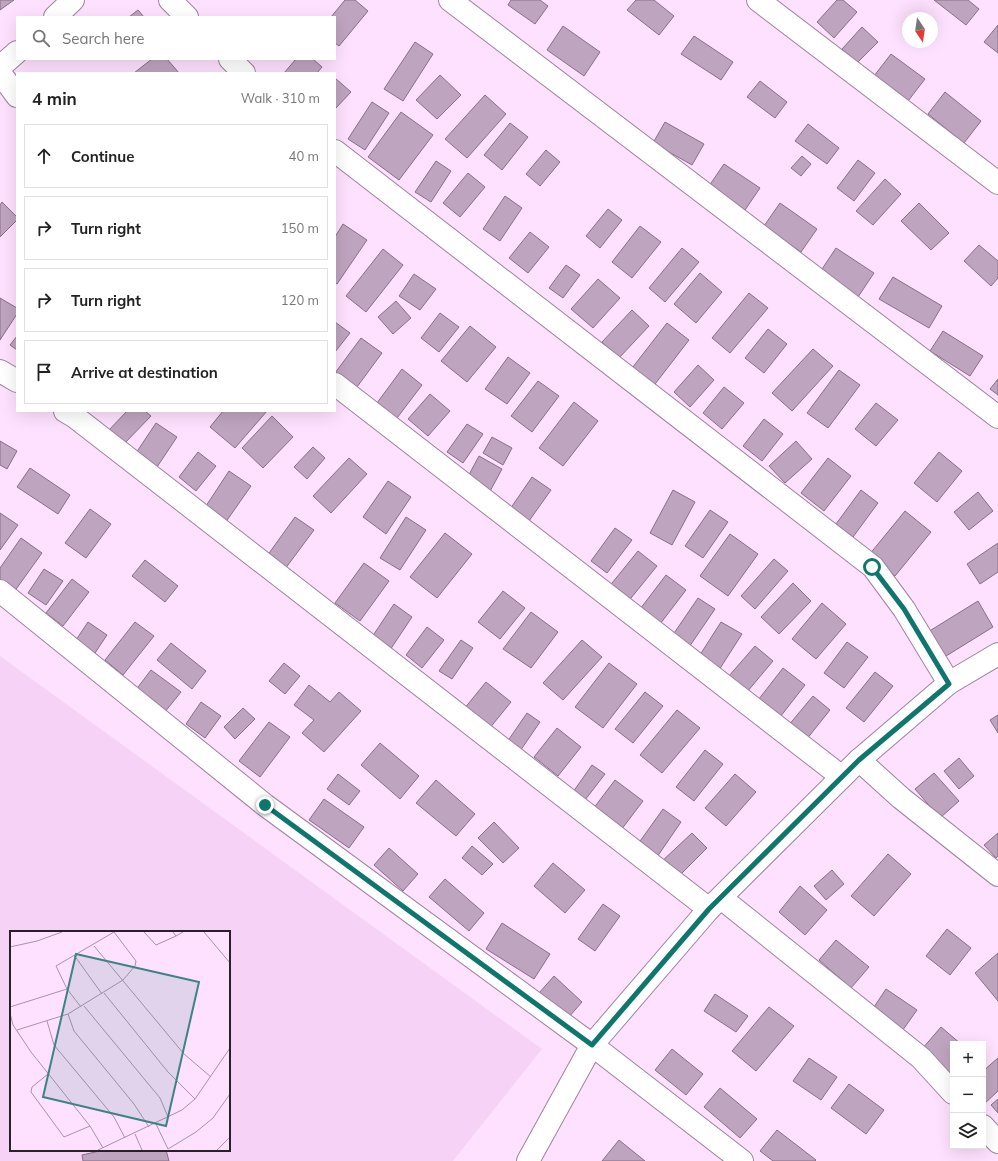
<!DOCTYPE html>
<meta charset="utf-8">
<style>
:root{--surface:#fff;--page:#f6f6f6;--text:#222;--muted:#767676;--line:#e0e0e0}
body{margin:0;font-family:Mulish,sans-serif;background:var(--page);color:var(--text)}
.controls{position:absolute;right:12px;bottom:12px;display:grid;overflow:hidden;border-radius:0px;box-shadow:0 4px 16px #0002}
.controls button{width:36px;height:36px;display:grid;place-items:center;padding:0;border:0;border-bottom:1px solid var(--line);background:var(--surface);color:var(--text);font:20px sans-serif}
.compass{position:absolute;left:902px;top:12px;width:36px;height:36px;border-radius:50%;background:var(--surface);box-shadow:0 4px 16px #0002;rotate:167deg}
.stop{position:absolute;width:12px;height:12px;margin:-9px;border:3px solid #0f766e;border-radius:50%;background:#fff}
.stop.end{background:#0f766e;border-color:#fff;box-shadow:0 1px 4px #0008}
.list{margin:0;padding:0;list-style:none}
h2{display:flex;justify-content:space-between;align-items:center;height:52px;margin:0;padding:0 16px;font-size:17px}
h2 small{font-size:13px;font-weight:400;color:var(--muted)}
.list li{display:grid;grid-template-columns:26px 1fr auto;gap:12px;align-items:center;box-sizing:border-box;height:64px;margin:0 8px 8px;padding:0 8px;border:1px solid var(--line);border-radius:0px}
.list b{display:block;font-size:15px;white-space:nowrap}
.list em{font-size:13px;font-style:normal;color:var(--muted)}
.icon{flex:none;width:22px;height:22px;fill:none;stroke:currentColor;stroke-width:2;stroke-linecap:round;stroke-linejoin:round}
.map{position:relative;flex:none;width:998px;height:1161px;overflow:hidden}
.search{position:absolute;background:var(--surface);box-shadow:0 4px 16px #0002;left:16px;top:16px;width:320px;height:44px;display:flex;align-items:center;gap:10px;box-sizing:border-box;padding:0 14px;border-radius:0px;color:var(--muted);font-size:15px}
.panel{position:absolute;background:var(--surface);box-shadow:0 4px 16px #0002;left:16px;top:72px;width:320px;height:340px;border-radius:0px}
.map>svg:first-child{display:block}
.built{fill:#f6d3f6;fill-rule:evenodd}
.building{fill:#bfa4bf;stroke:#886f88}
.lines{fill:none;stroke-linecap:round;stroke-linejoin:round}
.minor-casing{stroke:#9d839d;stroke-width:24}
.minor{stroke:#fff;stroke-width:22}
.route{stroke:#0f766e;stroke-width:5}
.inset-road{fill:none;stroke:#a993a9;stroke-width:1}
.view{fill:#3b8386;fill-opacity:0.15;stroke:#3b8386;stroke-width:2}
.inset-edge{fill:none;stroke:#291f29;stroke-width:2}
</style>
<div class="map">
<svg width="998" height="1161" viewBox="0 0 998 1161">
<rect width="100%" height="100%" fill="#fee1fe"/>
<path class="built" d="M0,656L542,1049L453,1161H0ZM11,932H229V1150H11Z"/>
<g class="building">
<polygon points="0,0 14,0 0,10"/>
<polygon points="345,0 355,0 368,11 339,46 335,43 335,17 331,17"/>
<polygon points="511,0 540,0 548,6 535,24 508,5"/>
<polygon points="636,0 654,0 674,16 659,35 627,10"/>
<polygon points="837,0 843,0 857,12 834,38 817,22"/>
<polygon points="934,0 968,0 979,9 966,25"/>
<polygon points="138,10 144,17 129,17"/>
<polygon points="998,25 998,53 984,42"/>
<polygon points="563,26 600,52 584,76 547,50"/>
<polygon points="862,27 878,42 857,63 842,49"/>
<polygon points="694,36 733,62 721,80 681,54"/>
<polygon points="415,42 433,54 403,101 384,89"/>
<polygon points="891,54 925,79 908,101 874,76"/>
<polygon points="152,59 167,59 179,73 134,73"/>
<polygon points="296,59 313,59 322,67 317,73 284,73"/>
<polygon points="440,75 461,95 437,119 416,100"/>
<polygon points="335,78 351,92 335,109"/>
<polygon points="760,81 787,102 775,118 747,97"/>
<polygon points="945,92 981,121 964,143 928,114"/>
<polygon points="485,95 506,114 467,158 445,139"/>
<polygon points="372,102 389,113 365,150 348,139"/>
<polygon points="401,112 433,135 399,180 368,157"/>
<polygon points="665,122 704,144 692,165 653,143"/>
<polygon points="510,123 528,137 502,170 484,155"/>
<polygon points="808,124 839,148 827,164 795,141"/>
<polygon points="546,150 560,162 540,186 526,174"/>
<polygon points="802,156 811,164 801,176 791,168"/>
<polygon points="858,160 875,173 854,201 837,188"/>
<polygon points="436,161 451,171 431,202 415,192"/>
<polygon points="724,164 760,188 745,210 709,186"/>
<polygon points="468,173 485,187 460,217 443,203"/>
<polygon points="885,179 901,194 873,225 856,211"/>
<polygon points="505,196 522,208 500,241 483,229"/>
<polygon points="2,202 17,217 17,220 0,237 0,205"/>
<polygon points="780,203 817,229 801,252 764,226"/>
<polygon points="919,203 949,233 931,250 901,221"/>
<polygon points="608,209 622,220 600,248 586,236"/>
<polygon points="343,224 367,240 337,284 335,283 335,237"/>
<polygon points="640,226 661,242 632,278 612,262"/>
<polygon points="530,232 549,247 528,273 509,258"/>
<polygon points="979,245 998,261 998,278 991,286 964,261"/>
<polygon points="682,248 699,262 665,302 649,288"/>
<polygon points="836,248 874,273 858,297 820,272"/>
<polygon points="383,249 403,265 366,312 346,296"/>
<polygon points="566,265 580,275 563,298 549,288"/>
<polygon points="700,273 722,292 696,323 674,304"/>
<polygon points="414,274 436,289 420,310 399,296"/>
<polygon points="893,277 942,306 929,328 879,299"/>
<polygon points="598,279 620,298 593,328 571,309"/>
<polygon points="749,293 768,308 730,353 712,338"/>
<polygon points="0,298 17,308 17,314 0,340"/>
<polygon points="396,301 411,318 393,334 378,317"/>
<polygon points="632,310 649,326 619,358 602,342"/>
<polygon points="440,313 459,327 439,352 421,338"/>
<polygon points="335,322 350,333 335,352"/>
<polygon points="667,323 689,340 652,388 629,372"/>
<polygon points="470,326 496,347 467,382 441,361"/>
<polygon points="768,329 787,344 764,373 745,358"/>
<polygon points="943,331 983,356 970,376 930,351"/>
<polygon points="17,336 17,350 10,345"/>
<polygon points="361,338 382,353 354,391 335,373"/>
<polygon points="813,349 833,366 792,411 772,393"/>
<polygon points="508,357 530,373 507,404 485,389"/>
<polygon points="698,365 714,380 690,407 674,392"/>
<polygon points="402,369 422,385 394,422 374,407"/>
<polygon points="839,370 860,385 828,428 807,413"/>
<polygon points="998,379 998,395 990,389"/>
<polygon points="538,381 559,396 532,432 511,416"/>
<polygon points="724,387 744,403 722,429 703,413"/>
<polygon points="430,394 450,411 428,436 408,419"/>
<polygon points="574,402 598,421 563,466 539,448"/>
<polygon points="876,403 898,420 876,446 855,429"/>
<polygon points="127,411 145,411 151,416 123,445 108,431"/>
<polygon points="223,411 267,411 235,448 210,427"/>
<polygon points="272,416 293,437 263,468 242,448"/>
<polygon points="764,419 783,434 762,461 743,446"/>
<polygon points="156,423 177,437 157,467 136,453"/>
<polygon points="467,424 483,434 463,463 447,452"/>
<polygon points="492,437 512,448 503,465 483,453"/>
<polygon points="0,441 17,451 7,469 0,465"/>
<polygon points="796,441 812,459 785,483 769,466"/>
<polygon points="313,447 325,458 307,479 294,467"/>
<polygon points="198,452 216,466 196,491 179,477"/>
<polygon points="939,452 962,471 937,502 914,483"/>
<polygon points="479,456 502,469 488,495 465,482"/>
<polygon points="349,458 367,474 331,513 313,496"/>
<polygon points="828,458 851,476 824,511 801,493"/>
<polygon points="30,468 70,495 58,514 17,487"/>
<polygon points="229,471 251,486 223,526 202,512"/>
<polygon points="532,477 551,490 524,528 506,515"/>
<polygon points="388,481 411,497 386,534 363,517"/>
<polygon points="673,490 695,502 672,545 650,533"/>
<polygon points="861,490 878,503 853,537 836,524"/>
<polygon points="978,492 993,511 969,530 954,512"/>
<polygon points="90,509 111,524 86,558 65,543"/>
<polygon points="710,510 728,522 703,558 685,546"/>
<polygon points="905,511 931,532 895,576 869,555"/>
<polygon points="0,513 18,525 0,550"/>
<polygon points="295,517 314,530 285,569 267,556"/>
<polygon points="406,517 426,530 400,570 380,558"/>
<polygon points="615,528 632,540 607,573 591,561"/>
<polygon points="445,533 472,554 437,598 410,577"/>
<polygon points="730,534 758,554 728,596 700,576"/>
<polygon points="21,538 42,553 14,592 0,581 0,568"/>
<polygon points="998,543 998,572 980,584 967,564"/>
<polygon points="638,551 657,566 627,603 608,588"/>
<polygon points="774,559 788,571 755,609 741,596"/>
<polygon points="145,560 178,586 165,602 132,576"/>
<polygon points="364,563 389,581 360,621 335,603"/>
<polygon points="44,569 63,581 46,605 28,593"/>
<polygon points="666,575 686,590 657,628 637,613"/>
<polygon points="72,579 89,592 63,626 46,613"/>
<polygon points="793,583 811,601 779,634 761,617"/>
<polygon points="503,591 525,608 500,639 478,622"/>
<polygon points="698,598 715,609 685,653 668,642"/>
<polygon points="978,601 993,627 938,661 923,635"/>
<polygon points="822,603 846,624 816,659 792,639"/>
<polygon points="394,604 412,617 388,653 370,640"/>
<polygon points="531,612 558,632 531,668 503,649"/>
<polygon points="88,622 107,635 93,656 74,643"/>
<polygon points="135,622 154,636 123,675 105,660"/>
<polygon points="721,622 742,634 719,670 698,658"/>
<polygon points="427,627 444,640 422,668 406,655"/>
<polygon points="461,640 473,648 452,679 439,671"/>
<polygon points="582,640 602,657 563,700 543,683"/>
<polygon points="847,642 868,657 844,688 824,673"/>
<polygon points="171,643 206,671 192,689 157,660"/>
<polygon points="755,646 773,661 747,692 728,677"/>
<polygon points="284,663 300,676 285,694 269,681"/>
<polygon points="609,663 637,684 603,728 575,707"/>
<polygon points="783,668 805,685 777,721 755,704"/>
<polygon points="151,670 181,692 164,713 135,691"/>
<polygon points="875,672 893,686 864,722 846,708"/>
<polygon points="486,682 511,702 489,729 464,709"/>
<polygon points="309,685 330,702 339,692 361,711 324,752 302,733 314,720 294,705"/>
<polygon points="645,692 663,706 633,743 615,729"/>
<polygon points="813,696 830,710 806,740 788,726"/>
<polygon points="201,702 221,716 205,738 186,724"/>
<polygon points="243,708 255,719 235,739 224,727"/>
<polygon points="677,710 700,728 662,773 640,755"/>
<polygon points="527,713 540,722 518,754 505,745"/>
<polygon points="998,715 998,733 990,720"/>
<polygon points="269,722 290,737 260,777 239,761"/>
<polygon points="557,728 581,747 558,776 534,757"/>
<polygon points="380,743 419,776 400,799 361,765"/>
<polygon points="705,750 723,764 694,801 676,787"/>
<polygon points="959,758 974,776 959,789 944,771"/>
<polygon points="592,765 605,774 585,800 573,792"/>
<polygon points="934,773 959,801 940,818 915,789"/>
<polygon points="338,774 360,791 349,805 327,789"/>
<polygon points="735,774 756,792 726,826 705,808"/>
<polygon points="436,780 475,814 456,836 416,803"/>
<polygon points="615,780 643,801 618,834 590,813"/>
<polygon points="324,799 364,827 349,848 309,820"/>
<polygon points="663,809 681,822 657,857 638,844"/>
<polygon points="494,822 519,848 503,863 478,838"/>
<polygon points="692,833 707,848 676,879 660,863"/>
<polygon points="998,833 998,856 996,858 984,845"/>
<polygon points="472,846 493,864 482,875 462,858"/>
<polygon points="389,848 418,874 403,891 374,865"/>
<polygon points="888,854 911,874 874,916 851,896"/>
<polygon points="553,863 585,890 565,913 534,886"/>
<polygon points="832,870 844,884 826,900 814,886"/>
<polygon points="445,879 484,913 469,931 429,897"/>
<polygon points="800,886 827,910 805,935 779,912"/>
<polygon points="603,904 620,916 595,951 578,939"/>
<polygon points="502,923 550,954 534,979 486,949"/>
<polygon points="947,929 971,948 950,975 926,956"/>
<polygon points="836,940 869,967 851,988 819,960"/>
<polygon points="998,953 998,1001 975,973"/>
<polygon points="554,976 582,1002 568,1018 539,993"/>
<polygon points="886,989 917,1010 900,1034 870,1013"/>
<polygon points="715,994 748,1016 736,1032 704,1011"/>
<polygon points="769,1007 794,1026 756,1071 732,1051"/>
<polygon points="941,1027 961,1044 953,1044 953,1075 922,1049"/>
<polygon points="672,1049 703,1074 686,1095 655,1070"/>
<polygon points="809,1058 837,1077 821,1100 793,1081"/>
<polygon points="998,1058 998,1091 983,1105 983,1071"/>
<polygon points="849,1084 884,1110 866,1134 831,1108"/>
<polygon points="720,1088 757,1119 740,1138 704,1107"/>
<polygon points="998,1099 998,1113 991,1105"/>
<polygon points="777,1130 816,1160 815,1161 773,1161 760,1151"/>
<polygon points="619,1140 645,1161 602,1161"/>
<polygon points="104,1150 166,1150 169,1161 83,1161 82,1155"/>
</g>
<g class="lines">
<g class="minor-casing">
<g id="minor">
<polyline points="170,0 187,17"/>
<polyline points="450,0 998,417"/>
<polyline points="758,0 998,183"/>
<polyline points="55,17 73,0"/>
<polyline points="230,59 244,73"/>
<polyline points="0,67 17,52"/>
<polyline points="0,73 17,96"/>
<polyline points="335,151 873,567 904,609 949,683"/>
<polyline points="0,371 17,381"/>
<polyline points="335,384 842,777"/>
<polyline points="65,411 75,417 709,909"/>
<polyline points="0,591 265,805 592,1045 742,1161"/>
<polyline points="859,760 901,798 998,875"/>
<polyline points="721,898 921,1058 953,1093"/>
<polyline points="983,1126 998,1142"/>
<polyline points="528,1161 592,1045 709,909 859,760 949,683 998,654"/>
</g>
</g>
<use href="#minor" class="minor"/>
</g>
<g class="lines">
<polyline class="route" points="265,805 592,1045 709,909 859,760 949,684 904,609 872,567"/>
</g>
<g transform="translate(10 931)">
<rect width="220" height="220" fill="#fee1fe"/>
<path class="inset-road" d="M134,1L146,14L166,5M163,1L166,5L173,1M194,1L220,32M84,15L174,123L201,146M0,16L27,10L52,1M64,24L92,63M94,62L158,141L185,168M74,75L150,167L158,186M0,76L57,58M71,76L57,58L46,35L104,1M0,82L3,94L21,121L80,195L93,217M58,83L64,100L124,173L139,196M37,90L44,114L104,186L115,207M7,99L58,83L113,49L125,35L126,30L104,1M38,143L22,156L21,161L54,206L80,195M146,193L158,218M125,203L132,219M158,218L186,201L203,187L220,163M88,219L172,179L185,168L220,117M207,219L220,206"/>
<path class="view" d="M66,23L189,51L156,195L33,166Z"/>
<rect width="220" height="220" class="inset-edge"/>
</g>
</svg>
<div class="controls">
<button>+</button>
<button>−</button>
<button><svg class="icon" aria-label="layers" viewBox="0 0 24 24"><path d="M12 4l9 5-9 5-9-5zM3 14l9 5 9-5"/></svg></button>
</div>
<svg class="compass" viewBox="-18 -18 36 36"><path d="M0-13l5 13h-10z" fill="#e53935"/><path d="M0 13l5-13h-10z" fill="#767676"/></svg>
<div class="stop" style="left:872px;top:567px"></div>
<div class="stop end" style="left:265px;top:805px"></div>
<div class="search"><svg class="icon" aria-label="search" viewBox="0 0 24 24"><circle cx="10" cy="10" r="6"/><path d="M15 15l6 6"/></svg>Search here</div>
<section class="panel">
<h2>4 min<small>Walk · 310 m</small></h2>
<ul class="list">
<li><svg class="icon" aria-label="ahead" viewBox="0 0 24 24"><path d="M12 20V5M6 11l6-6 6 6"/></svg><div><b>Continue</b></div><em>40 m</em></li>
<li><svg class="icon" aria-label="right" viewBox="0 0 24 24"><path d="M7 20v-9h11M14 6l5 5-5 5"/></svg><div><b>Turn right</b></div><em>150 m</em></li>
<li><svg class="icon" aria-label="right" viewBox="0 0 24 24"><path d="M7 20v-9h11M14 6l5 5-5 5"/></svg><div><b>Turn right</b></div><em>120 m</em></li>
<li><svg class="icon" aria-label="arrive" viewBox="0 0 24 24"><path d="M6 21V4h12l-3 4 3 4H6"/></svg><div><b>Arrive at destination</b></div></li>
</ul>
</section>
</div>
